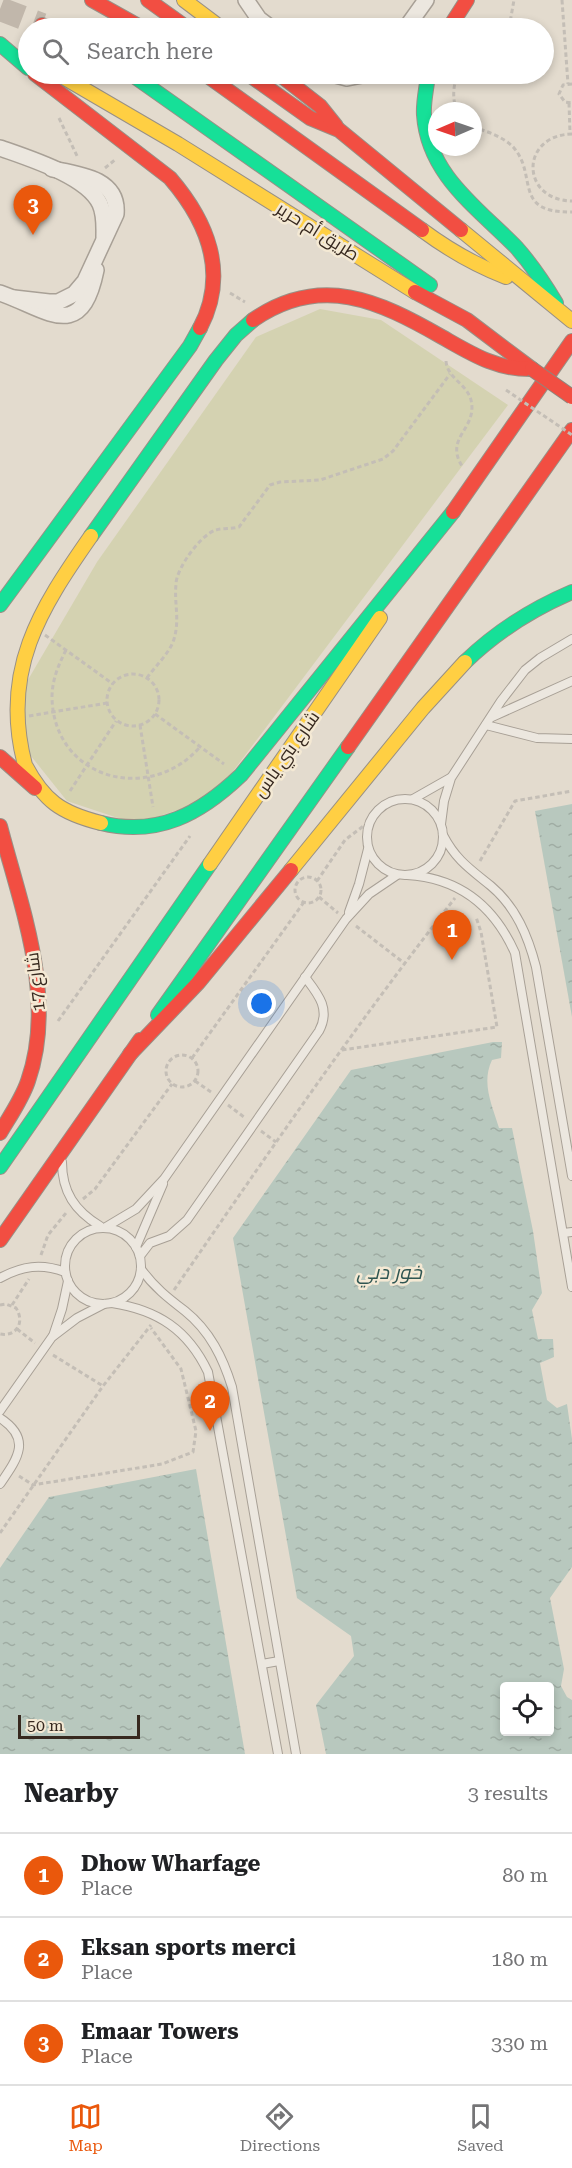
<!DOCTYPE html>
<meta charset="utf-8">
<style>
:root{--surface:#fff;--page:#f2f2f2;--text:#202124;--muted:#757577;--line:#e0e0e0;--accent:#ea580c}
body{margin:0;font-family:"Roboto Serif",Cairo,serif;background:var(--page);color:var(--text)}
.controls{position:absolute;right:18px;bottom:18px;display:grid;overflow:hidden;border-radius:6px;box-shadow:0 3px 9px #0003}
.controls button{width:54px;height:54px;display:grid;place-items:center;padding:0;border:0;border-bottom:2px solid var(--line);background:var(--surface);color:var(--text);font:30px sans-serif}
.compass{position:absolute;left:428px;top:102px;width:54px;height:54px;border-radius:50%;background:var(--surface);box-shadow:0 3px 9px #0003;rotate:268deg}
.scale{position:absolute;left:18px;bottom:15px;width:122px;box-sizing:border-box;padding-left:6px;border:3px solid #37291f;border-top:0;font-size:16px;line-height:21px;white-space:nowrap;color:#37291f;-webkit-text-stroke:4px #f4e9d4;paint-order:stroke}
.you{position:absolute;left:262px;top:1004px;width:21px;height:21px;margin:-15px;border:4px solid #fff;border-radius:50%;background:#1a73e8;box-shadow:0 0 0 9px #1a73e833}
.badge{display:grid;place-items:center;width:39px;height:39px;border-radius:50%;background:var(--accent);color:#fff;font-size:20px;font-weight:700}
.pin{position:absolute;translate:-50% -50px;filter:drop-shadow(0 2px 3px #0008)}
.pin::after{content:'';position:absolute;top:32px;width:21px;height:18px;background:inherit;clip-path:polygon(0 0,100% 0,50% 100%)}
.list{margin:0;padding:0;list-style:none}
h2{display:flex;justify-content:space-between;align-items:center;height:78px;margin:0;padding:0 24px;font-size:26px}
h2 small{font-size:20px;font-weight:400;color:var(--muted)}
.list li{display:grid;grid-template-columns:39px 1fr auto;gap:18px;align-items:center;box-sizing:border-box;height:84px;padding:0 24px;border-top:2px solid var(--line)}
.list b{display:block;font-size:22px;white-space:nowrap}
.list p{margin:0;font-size:20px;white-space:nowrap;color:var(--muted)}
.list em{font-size:20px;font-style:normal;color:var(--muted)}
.icon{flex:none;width:33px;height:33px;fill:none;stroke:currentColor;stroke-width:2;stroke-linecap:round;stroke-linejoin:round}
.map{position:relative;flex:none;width:572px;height:1754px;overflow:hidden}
.search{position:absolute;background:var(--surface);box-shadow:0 3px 9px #0003;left:18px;right:18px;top:18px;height:66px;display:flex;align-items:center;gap:15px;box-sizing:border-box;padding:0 21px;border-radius:33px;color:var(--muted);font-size:22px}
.sheet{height:330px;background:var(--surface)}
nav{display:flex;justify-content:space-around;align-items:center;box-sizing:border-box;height:84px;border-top:2px solid var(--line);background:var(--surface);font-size:16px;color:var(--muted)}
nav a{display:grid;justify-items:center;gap:3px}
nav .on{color:var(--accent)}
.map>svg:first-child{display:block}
.green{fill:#d4d2b1}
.water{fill:url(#water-ripples);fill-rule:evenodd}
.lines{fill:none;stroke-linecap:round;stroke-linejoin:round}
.primary-tunnel{stroke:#c1b7ab;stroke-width:24;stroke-dasharray:24 12;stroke-linecap:butt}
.lane-casing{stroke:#a8a096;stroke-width:10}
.street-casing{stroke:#a8a096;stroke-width:18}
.fast-casing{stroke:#989086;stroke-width:16}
.slow-casing{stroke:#989086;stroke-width:16}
.jam-casing{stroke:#989086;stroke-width:16}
.path{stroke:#c4beb6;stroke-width:3;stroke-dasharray:4.5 3;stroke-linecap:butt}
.lane{stroke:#ece7df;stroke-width:8}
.street{stroke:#ece7df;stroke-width:15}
.fast{stroke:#16e098;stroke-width:14}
.slow{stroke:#ffcf43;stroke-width:14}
.jam{stroke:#f24e42;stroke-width:14}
.jam-bridge-casing{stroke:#8e867e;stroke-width:16;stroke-linecap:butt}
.path-bridge{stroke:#c4beb6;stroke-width:3;stroke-dasharray:4.5 3;stroke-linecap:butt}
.jam-bridge{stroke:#f24e42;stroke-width:14}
.labels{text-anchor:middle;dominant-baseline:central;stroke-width:5;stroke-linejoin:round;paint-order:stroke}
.street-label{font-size:18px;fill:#37291f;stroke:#f4e9d4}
.water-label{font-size:20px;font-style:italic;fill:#2f5652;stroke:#f4e9d4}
</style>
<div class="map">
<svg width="572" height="1754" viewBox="0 0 572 1754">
<defs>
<pattern id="water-ripples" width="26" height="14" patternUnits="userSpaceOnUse" patternTransform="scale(1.5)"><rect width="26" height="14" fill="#b8c8be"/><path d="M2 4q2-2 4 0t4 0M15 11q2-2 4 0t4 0" fill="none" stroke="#9faca3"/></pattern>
</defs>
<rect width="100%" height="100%" fill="#e3dbce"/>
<polygon class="green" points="320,309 381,320 508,405 213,798 136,824 67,801 27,751 22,690 97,562 256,337"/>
<g class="water">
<polygon points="572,804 572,1017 535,811"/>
<path d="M493,1042H502L501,1058L492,1060C481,1083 492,1105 499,1128H512L533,1231L542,1293L532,1310L538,1339H553L554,1357L540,1363L547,1400L557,1408L567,1404L572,1439V1567L550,1598L564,1669L561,1686L567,1697L572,1700V1754H326L316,1705L354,1656L351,1636L297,1598L233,1238L351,1070ZM504,1686H550V1732H504Z"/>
<polygon points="196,1469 245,1754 0,1754 0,1568 49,1497"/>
</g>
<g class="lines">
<polyline class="primary-tunnel" points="0,9 42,25"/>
<g class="lane-casing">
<g id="lane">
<polyline points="492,717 572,681"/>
<polyline points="486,725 537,738 572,739"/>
<circle cx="405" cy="837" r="38"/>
<polyline points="413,799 450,778"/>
<polyline points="441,824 444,801 451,778 501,701 525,670 540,658 572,639"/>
<path d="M443,835C456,860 470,869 491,886C516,907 528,936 536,967L572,1176"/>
<path d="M407,875C460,878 494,906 515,953L572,1287"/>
<polyline points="349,912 359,884 368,849"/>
<path d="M62,1162C62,1192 75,1211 100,1226"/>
<polyline points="106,1227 136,1209 164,1179 346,919 369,894 397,875"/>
<circle cx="103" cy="1266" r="38"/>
<polyline points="563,1233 572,1232"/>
<polyline points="136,1247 163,1184"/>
<path d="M140,1256L150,1243L169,1236L187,1220L319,1031C331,1009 318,994 305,977"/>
<path d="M141,1269C154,1287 168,1298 185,1311C210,1331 223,1358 232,1387L296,1754"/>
<path d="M0,1278C22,1266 41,1263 65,1272"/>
<path d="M112,1303C158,1310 188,1330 208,1372L278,1754"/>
<polyline points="53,1336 62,1309 68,1281"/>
<polyline points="0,1411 52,1337 77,1318 104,1304"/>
<path d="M0,1418C32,1439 18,1458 0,1484"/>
<polyline points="262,1664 279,1661"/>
</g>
</g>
<g class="street-casing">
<g id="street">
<polyline points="246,0 259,19 271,28"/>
<polyline points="406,28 426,0"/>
<polyline points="332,74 347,78 367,74"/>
<path d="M0,148C28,158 87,176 100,204C105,215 104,226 104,237"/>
<path d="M0,293C47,309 81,344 96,270"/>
<path d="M14,298L49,302H58L74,294L85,281L116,214C119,178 78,174 52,169"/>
</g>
</g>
<g class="fast-casing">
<g id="fast">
<polyline points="0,44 28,68"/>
<polyline points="131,74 430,285"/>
<path d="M428,74C427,87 423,102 424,115C428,175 478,208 516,247C532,265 544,283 556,303"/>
<polyline points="91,536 216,360 236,335 253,320"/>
<polyline points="0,605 190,346 200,328"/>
<path d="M465,662C497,631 532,609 572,592"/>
<path d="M101,823C158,837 200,814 241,775L453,512"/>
<polyline points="158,1015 348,747"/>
<polyline points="0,1167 210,864"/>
</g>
</g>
<g class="slow-casing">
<g id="slow">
<polyline points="184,0 221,28"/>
<polyline points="58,74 178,144 415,292"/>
<path d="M422,230C449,250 475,265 506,277"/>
<polyline points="461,230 572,321"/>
<path d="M91,536C40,609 0,671 25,765C44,801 61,813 101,823"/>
<polyline points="210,864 380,618"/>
<polyline points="291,870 423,708 465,662"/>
</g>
</g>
<g class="jam-casing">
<g id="jam">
<polyline points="92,0 142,28"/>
<polyline points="148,0 187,28"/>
<polyline points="42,25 48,28"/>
<polyline points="449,28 467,0"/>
<path d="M35,74L170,178C207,221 229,273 200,328"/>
<polyline points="205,74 422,230"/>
<polyline points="248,74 310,118 339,130 461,230"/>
<polyline points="279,74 320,106 336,126"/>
<polyline points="415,292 467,320 532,369"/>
<path d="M253,320C321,273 379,301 442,337C472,354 497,370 532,369"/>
<polyline points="453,512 572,341"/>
<polyline points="348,747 572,430"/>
<polyline points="0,757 35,788"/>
<path d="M0,826C21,907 57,998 28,1081C22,1099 10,1116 0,1133"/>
<polyline points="130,1054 198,983 291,870"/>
<polyline points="0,1240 140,1040"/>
</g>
</g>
<g class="path">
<polyline points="562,0 568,84"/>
<polyline points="509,28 514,0"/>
<polyline points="572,84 563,85 559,94 565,102 572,103"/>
<polyline points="569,103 570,133"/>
<path d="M457,111C452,99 453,85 458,74"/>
<polyline points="59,118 78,158"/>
<path d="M473,127C486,131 504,137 514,148C538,176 512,213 572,212"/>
<path d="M572,134C520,135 520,200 572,201"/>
<polyline points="105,168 116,159"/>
<polyline points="230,293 245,302"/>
<path d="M446,361C447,378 467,384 471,400C478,429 444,437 462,466"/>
<polyline points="45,635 113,684"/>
<path d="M66,650C58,666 52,680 52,698C54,779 149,805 200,747"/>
<circle cx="133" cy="700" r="26"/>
<path d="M147,678C155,666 170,653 174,639C180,619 174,604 176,584C176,569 201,534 216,530C223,528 231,529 239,527L270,485L280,482L320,480L383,459L393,451L450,374"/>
<polyline points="155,714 224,764"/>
<polyline points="29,716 107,703"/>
<polyline points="140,725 153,807"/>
<polyline points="70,791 116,721"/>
<polyline points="480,861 515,801 572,791"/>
<circle cx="308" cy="890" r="13"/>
<polyline points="317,881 345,840 370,821"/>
<polyline points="319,897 338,913"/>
<polyline points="356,926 404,963"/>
<polyline points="58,1021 190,836"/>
<polyline points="342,1050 497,1027 481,932 476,917"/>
<circle cx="182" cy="1071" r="16"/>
<polyline points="192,1058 304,902"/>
<polyline points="195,1081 211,1092"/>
<polyline points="228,1105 244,1117"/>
<polyline points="261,1131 276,1142"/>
<polyline points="83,1199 95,1189 172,1084"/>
<polyline points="41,1255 48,1235 66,1213"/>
<path d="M174,1290C265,1158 356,1024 455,898"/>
<path d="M0,1305L6,1304L16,1308C25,1322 17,1337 0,1334"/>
<polyline points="12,1305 29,1279"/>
<polyline points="17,1329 35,1343"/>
<polyline points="53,1355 103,1386"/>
<polyline points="19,1476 33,1485 162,1464 193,1452 196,1431 181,1369 151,1328"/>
<polyline points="0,1533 103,1386 151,1325"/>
</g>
<use href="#lane" class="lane"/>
<use href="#street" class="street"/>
<use href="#fast" class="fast"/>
<use href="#slow" class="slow"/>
<use href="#jam" class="jam"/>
<g class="jam-bridge-casing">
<polyline id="jam-bridge" points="532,369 572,397"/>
</g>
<polyline class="path-bridge" points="506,390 572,435"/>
<use href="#jam-bridge" class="jam-bridge"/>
</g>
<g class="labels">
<g class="street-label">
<text transform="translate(318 231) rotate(32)">طريق أم حرير</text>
<text transform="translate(286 754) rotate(-55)">شارع بني ياس</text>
<text transform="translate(35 982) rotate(-97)">شارع 17</text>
</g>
<g class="water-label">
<text x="389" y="1272">خور دبي</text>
</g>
</g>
</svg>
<div class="controls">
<button><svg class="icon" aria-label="locate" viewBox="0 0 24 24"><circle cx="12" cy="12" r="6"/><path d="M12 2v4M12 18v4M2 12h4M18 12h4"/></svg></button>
</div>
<svg class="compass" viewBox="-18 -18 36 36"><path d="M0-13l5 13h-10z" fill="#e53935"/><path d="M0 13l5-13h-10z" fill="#757577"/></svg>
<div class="scale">50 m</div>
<div class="you"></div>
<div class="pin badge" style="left:452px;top:960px">1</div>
<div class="pin badge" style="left:210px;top:1431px">2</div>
<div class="pin badge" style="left:33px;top:235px">3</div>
<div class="search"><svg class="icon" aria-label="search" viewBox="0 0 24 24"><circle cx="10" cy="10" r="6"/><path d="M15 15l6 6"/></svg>Search here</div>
</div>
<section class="sheet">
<h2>Nearby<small>3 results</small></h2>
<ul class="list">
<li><span class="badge">1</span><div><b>Dhow Wharfage</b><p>Place</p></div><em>80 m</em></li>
<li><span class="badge">2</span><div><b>Eksan sports merci</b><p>Place</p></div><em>180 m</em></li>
<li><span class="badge">3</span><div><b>Emaar Towers</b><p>Place</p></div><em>330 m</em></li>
</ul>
</section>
<nav>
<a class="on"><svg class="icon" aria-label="map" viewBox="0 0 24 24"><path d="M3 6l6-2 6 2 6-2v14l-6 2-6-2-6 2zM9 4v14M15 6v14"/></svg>Map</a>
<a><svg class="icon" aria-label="directions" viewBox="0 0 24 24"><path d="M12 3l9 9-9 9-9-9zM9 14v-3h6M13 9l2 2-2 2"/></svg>Directions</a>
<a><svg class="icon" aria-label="saved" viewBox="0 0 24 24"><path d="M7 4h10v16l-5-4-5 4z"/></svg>Saved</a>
</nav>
